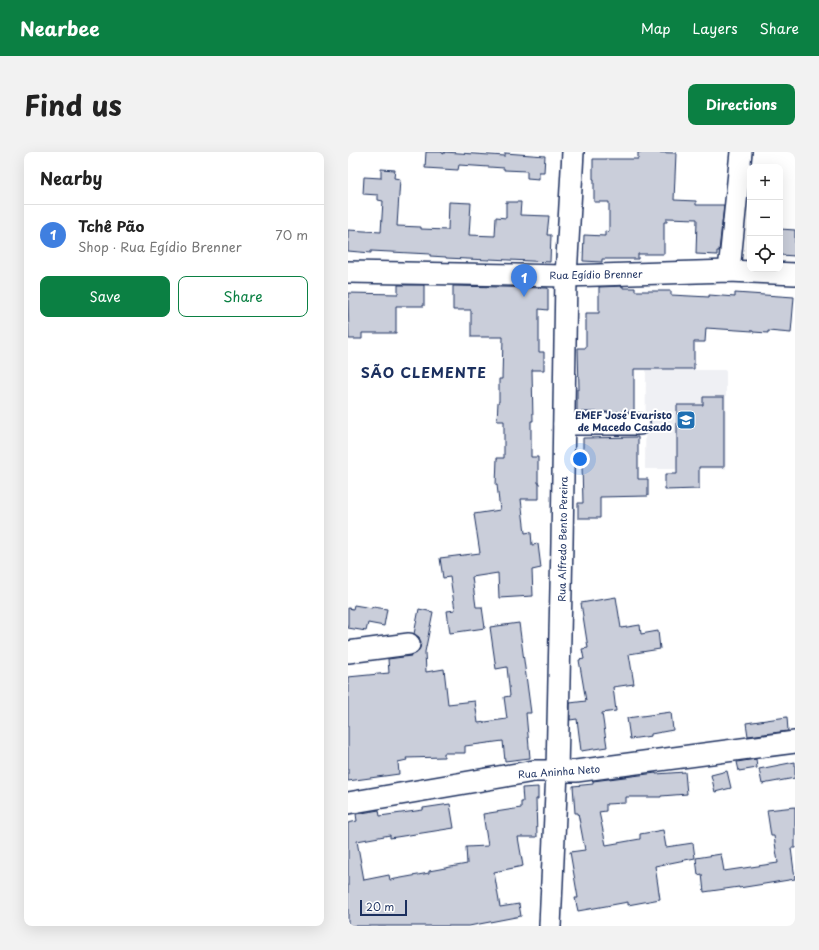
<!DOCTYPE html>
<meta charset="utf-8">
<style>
:root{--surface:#fff;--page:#f2f2f2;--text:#222;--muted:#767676;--line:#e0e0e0;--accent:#0b8043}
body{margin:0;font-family:"Playpen Sans",sans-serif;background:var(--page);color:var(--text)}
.controls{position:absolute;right:12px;top:12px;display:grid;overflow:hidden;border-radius:8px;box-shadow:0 4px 16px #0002}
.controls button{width:36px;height:36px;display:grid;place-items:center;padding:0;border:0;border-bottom:1px solid var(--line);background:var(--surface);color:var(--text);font:20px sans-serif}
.scale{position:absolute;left:12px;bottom:10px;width:47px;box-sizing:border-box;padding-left:4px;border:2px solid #1b2f5e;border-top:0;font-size:11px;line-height:14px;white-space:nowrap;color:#1b2f5e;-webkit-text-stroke:3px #fff;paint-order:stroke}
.you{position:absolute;left:232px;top:307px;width:14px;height:14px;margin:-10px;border:3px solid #fff;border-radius:50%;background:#1a73e8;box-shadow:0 0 0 6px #1a73e833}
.badge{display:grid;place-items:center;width:26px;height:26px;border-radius:50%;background:var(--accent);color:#fff;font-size:13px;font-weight:700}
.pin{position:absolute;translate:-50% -33px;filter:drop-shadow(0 1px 2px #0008)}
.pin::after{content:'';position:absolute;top:21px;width:14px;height:12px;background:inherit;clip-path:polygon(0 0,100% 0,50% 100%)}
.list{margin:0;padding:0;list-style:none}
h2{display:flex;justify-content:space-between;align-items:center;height:52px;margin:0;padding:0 16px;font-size:17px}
h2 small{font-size:13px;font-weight:400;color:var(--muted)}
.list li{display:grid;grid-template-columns:26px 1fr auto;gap:12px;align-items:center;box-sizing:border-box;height:60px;padding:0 16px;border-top:1px solid var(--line)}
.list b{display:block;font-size:15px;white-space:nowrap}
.list p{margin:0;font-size:13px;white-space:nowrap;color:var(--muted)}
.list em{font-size:13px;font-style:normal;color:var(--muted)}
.actions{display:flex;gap:8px;padding:12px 16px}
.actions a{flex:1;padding:9px 0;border:1px solid var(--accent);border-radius:8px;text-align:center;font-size:14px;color:var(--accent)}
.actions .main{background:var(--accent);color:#fff}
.icon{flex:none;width:22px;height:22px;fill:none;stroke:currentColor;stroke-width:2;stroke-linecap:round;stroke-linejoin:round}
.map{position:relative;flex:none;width:447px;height:774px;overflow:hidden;border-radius:8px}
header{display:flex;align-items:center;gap:24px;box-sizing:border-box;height:56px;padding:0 20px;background:var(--accent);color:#fff}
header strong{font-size:19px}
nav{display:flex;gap:22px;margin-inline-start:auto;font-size:14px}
.intro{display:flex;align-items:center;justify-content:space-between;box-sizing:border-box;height:96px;padding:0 24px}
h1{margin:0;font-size:28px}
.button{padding:10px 18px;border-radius:8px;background:var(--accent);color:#fff;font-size:14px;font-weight:700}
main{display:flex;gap:24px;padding:0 24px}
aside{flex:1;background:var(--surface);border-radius:8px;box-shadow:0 4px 16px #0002}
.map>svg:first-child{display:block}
.built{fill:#eff0f4}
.building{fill:#caceda;stroke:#1b2f5e}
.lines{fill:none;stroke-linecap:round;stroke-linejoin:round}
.minor-casing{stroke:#1b2f5e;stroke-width:24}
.minor{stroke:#fff;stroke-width:21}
.labels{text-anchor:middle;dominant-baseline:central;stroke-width:4;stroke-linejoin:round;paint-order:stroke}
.street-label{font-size:10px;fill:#1b2f5e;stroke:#fff}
.poi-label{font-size:10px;font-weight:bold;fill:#1b2f5e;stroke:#fff;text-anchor:end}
.district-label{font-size:14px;font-weight:bold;letter-spacing:1px;fill:#1b2f5e;stroke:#fff}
</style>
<header>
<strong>Nearbee</strong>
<nav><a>Map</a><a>Layers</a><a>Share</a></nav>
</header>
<div class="intro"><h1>Find us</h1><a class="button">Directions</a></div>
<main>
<aside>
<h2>Nearby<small></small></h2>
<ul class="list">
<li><span class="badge" style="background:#3f7fe0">1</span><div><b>Tchê Pão</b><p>Shop · Rua Egídio Brenner</p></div><em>70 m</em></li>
</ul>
<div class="actions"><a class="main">Save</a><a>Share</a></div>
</aside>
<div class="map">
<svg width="447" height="774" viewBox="0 0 447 774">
<rect width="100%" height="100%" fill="#fff"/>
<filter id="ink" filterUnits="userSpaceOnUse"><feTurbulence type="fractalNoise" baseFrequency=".025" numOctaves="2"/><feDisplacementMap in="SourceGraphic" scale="8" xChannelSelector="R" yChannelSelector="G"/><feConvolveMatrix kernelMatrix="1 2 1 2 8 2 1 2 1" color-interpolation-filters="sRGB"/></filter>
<g filter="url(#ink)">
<polygon class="built" points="298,218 378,218 378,317 297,317"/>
<g class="building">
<polygon points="78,0 94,0 94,1 96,2 96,0 157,4 157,1 197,4 196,20 191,20 191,27 179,26 179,19 156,18 156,16 111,13 110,18 77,16"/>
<polygon points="290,0 328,1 326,48 348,49 348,53 376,53 371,99 369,99 369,103 348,102 349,67 319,66 319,70 316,70 316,102 290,102 290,107 254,107 254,110 235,109 236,83 257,84 257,79 261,80 261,50 246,50 246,27 245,27 245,7 290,7"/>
<polygon points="33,17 47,18 46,26 52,27 49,74 73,75 73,77 100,78 101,50 123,51 121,83 147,84 148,65 158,66 158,50 173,50 172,63 201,64 199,83 203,83 202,110 141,107 141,108 98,106 98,105 82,104 82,102 23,99 23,101 0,99 0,78 33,80 35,49 30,48 30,43 15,42 16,25 33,26"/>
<polygon points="432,77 447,78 447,104 432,103"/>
<polygon points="50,133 76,133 76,154 48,154 48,181 14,181 14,187 1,187 0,141 50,142"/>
<polygon points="105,134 200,136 200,158 191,157 191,200 196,200 196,218 184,218 185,269 183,269 183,305 190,305 190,331 191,331 191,347 173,347 177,381 183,380 184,393 190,392 193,416 184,418 185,444 151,446 150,421 124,425 128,455 134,455 137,476 102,481 99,459 107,458 102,425 95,426 92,406 132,401 126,362 152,358 149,333 148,333 149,306 156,306 156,269 149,269 150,250 151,250 151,227 154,227 155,185 123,185 123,158 105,158"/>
<polygon points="275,134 275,136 287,136 287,139 323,139 323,143 361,145 361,143 387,145 387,141 446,145 443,181 420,179 420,181 405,180 405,179 358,176 357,190 346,190 346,217 286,217 286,260 229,260 229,237 231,237 230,196 238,196 238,161 251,161 251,135"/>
<polygon points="355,245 376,245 376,315 351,315 351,337 317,338 317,322 329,322 329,253 355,253"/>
<polygon points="290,285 290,327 300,327 300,344 252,345 252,366 230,366 230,351 235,351 234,314 235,314 235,286"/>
<polygon points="268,445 273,476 292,473 293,482 310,479 312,497 281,502 286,532 265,535 268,559 254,561 259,595 233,599 229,567 222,568 222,551 238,549 231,508 236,507 234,497 240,496 233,451"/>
<polygon points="6,453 24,456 25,455 39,457 36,474 20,471 18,479 0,476 0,456 5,457"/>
<polygon points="71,457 85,460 77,500 78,520 96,517 100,552 127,549 130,571 159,567 156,545 162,544 159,515 148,517 142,475 171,471 183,561 178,561 182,606 157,609 155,589 117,594 117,601 96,601 96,605 58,606 59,608 50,610 51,622 0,629 0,525 41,521 40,507 63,504 69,501 72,496 73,491 71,485 66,482"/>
<polygon points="323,560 325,578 303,582 303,584 282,587 279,566"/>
<polygon points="439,565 440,579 400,584 398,571"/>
<polygon points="408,607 409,616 391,619 389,610"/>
<polygon points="447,610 447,626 414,632 411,617"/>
<polygon points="379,619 383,636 367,640 363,623"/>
<polygon points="337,620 339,642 313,644 313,645 278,645 278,651 258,652 258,659 251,660 258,693 292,687 292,682 315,678 318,695 345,691 347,706 307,714 312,747 280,753 280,750 230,759 227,746 230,746 222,700 237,698 230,661 227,661 225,634 245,632 245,629 308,621 308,622"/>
<polygon points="190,635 190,647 188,647 189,685 170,685 175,714 146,720 152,755 171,752 173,764 121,774 0,774 0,671 9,669 8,662 31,658 32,664 75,658 75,656 102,652 106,676 42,686 42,683 9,689 16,728 41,723 42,728 81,721 81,719 119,712 118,695 140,694 135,662 173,656 173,650 175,650 174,636"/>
<polygon points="447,655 447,696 443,696 447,727 410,733 391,736 391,735 356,740 354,722 350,723 348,706 373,702 376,719 430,711 426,684 423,684 419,658"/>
</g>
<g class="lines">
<g class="minor-casing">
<g id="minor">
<polyline points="381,119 393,0"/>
<polyline points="0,120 218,124 381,119 447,122"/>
<polyline points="216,272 291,272"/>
<polyline points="0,500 61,492"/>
<polyline points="0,651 186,619 228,619 447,590"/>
<polyline points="202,774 209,619 214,391 218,124 225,0"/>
</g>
</g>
<use href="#minor" class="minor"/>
</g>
</g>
<defs>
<g id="school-square" transform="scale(1)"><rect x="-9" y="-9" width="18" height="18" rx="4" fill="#1f6fb2" stroke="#fff"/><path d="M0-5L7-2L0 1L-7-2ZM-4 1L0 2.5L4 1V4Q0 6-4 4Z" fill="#fff"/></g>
</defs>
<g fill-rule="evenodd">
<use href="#school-square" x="338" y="268"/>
</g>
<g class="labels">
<g class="street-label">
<text transform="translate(248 122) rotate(-1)">Rua Egídio Brenner</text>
<text transform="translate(214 387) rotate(-89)">Rua Alfredo Bento Pereira</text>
<text transform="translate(211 619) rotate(-4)">Rua Aninha Neto</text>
</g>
<g class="poi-label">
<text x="324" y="262">EMEF José Evaristo<tspan x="324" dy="12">de Macedo Casado</tspan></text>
</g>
<g class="district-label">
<text x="76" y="220">SÃO CLEMENTE</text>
</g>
</g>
</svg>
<div class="controls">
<button>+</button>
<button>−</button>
<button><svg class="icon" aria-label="locate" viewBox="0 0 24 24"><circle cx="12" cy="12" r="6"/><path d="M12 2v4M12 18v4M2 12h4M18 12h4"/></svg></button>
</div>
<div class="scale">20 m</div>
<div class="you"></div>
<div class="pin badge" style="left:176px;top:145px;background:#3f7fe0">1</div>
</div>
</main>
